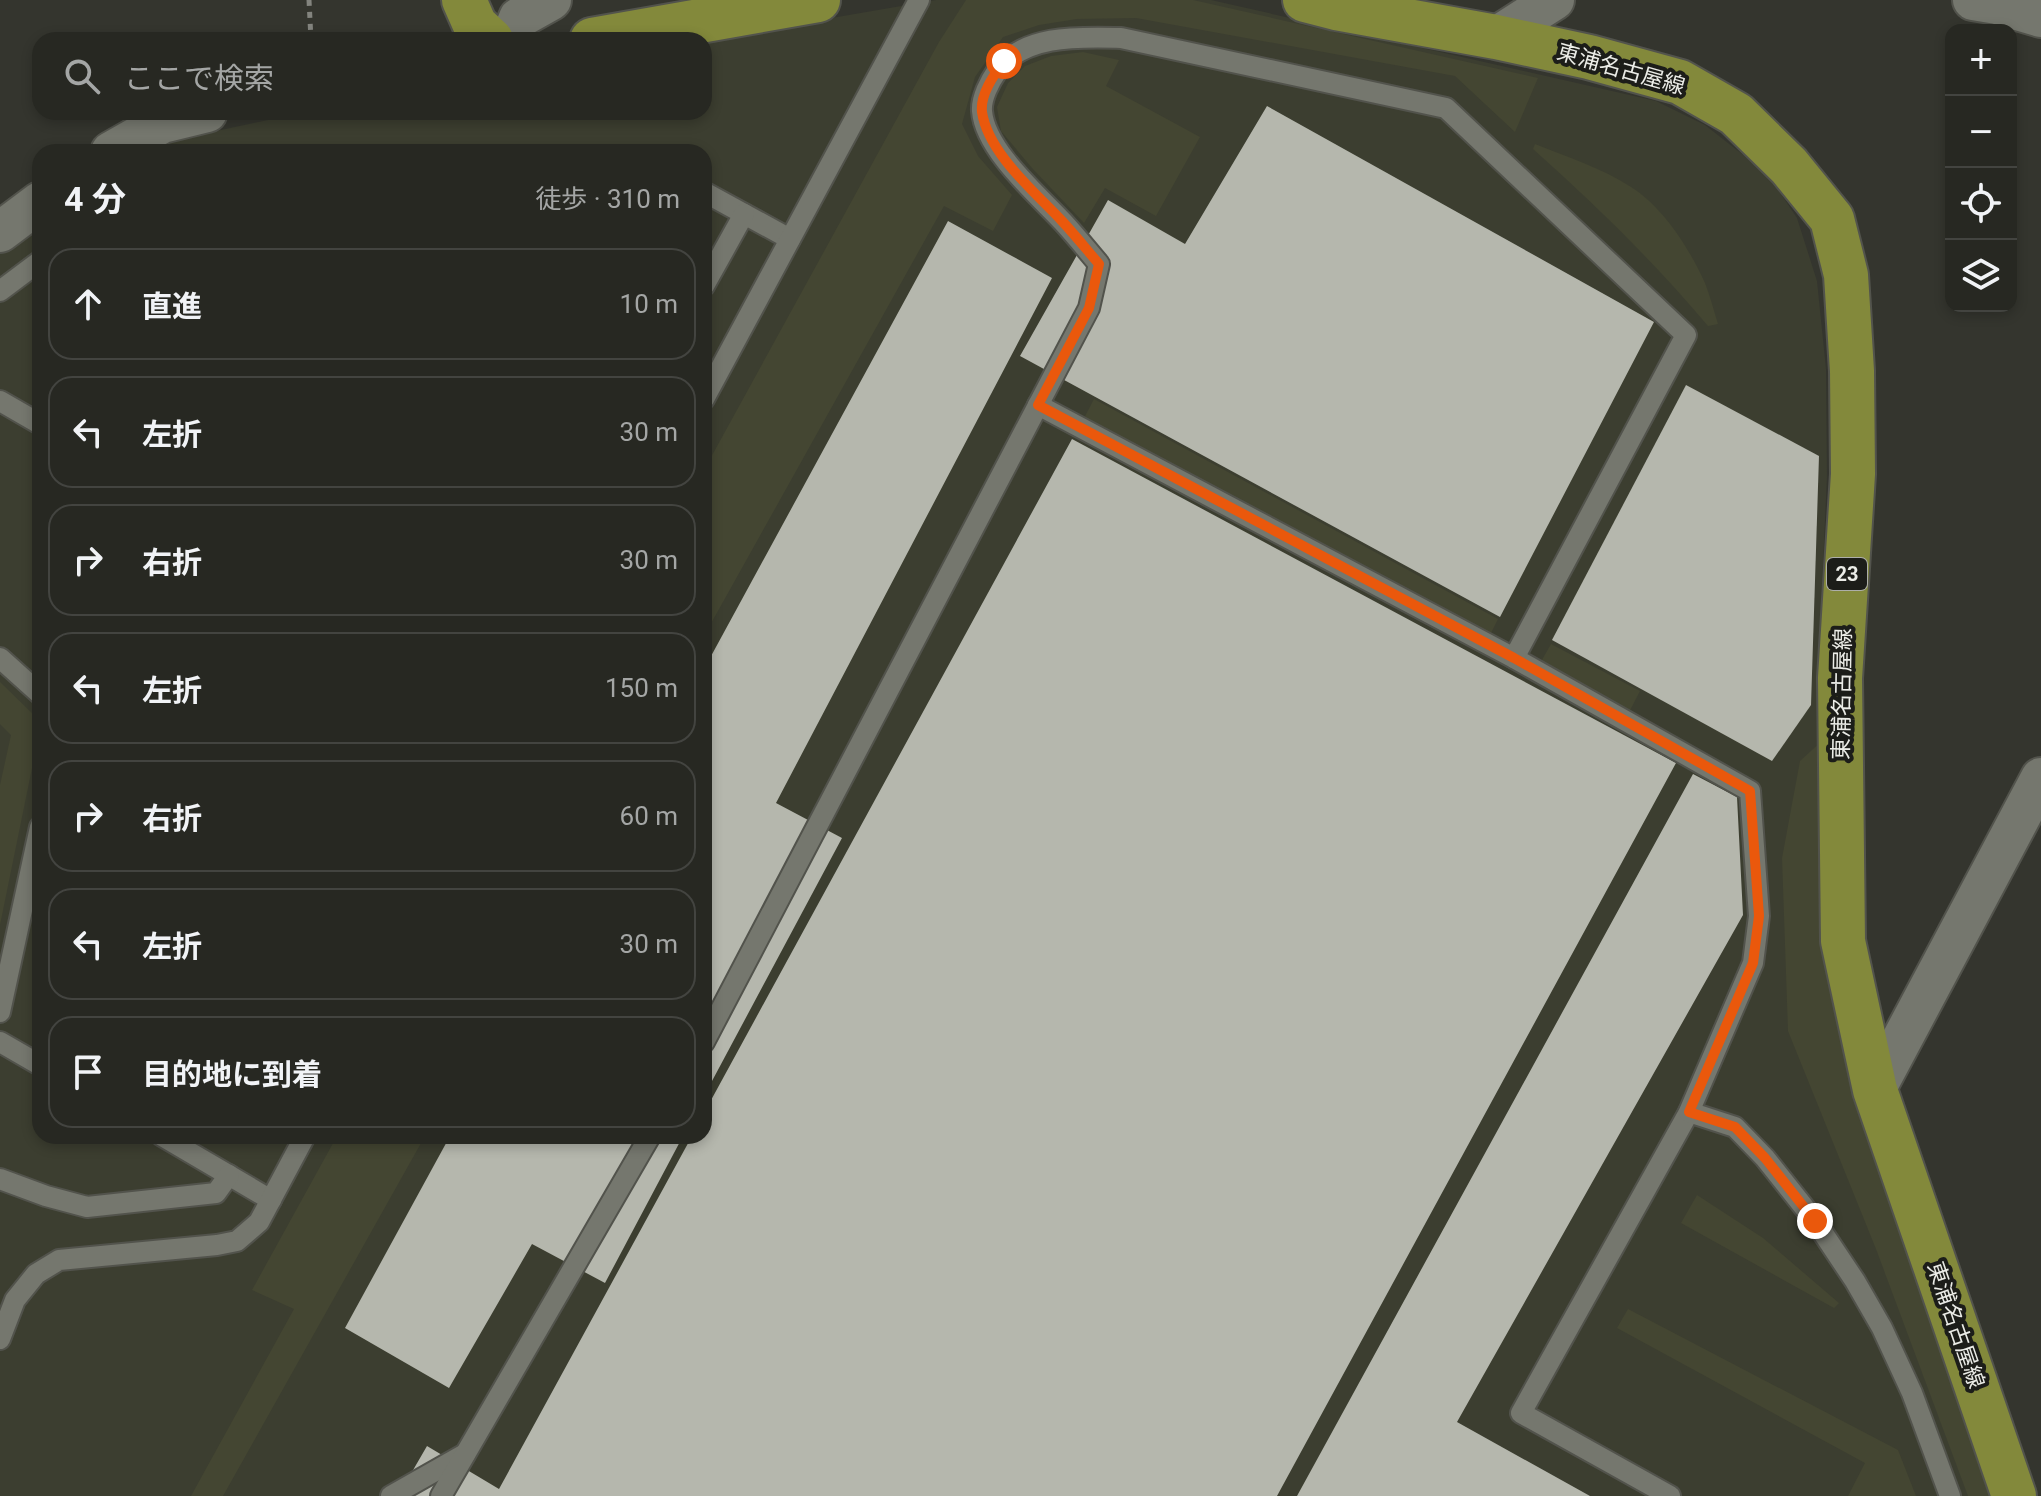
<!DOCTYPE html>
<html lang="ja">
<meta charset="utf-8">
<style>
:root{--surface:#272822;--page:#2f302a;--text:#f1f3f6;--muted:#a4a6a5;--line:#434440}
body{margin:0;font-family:Roboto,"Noto Sans JP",sans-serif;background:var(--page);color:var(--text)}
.controls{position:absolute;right:24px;top:24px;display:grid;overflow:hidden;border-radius:16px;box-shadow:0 4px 12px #0003}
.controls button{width:72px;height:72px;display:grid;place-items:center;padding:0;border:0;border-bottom:2px solid var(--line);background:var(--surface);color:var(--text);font:40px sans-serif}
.stop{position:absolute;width:24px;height:24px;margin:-18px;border:6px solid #ea580c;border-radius:50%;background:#fff}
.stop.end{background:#ea580c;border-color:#fff;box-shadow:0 2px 8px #0008}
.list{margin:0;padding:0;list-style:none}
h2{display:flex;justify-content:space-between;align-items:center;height:104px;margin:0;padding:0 32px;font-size:34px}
h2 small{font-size:26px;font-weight:400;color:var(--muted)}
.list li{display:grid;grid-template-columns:52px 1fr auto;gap:24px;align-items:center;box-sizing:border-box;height:112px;margin:0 16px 16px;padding:0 16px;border:2px solid var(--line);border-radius:24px}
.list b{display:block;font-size:30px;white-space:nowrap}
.list em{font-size:26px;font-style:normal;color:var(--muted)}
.icon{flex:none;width:44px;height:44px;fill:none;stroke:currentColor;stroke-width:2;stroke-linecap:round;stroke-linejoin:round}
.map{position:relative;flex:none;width:2041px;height:1496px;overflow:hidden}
.search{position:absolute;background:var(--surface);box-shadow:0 4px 12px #0003;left:32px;top:32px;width:680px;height:88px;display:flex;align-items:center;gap:20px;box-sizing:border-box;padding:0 28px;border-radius:24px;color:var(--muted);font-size:30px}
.panel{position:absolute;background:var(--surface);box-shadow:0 4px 12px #0003;left:32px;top:144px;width:680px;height:1000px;border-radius:24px}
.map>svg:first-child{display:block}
.built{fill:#3c3e30}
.green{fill:#444632}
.building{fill:#b5b7ad}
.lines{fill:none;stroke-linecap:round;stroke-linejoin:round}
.service-casing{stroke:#52534c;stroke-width:24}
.minor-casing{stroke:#52534c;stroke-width:44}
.primary-casing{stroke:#52534c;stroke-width:48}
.path{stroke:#83847e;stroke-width:5;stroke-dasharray:6 6;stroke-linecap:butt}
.service{stroke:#75776e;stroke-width:20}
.minor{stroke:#75776e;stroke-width:40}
.primary{stroke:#83893b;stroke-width:44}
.route{stroke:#ea580c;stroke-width:10}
.labels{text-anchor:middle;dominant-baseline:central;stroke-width:8;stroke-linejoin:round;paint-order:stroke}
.shield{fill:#1c1d19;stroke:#adaea9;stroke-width:2}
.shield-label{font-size:20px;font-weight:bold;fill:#ebece7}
.street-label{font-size:22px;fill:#ebece7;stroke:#1c1d19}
</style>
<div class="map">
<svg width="2041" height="1496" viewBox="0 0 2041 1496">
<rect width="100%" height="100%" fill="#34352e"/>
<polygon class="built" points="936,0 1211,0 1656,101 1705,125 1742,154 1773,182 1797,218 1817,281 1826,369 1827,477 1820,631 1816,791 1984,1496 0,1496 0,245 40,216 40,1136 704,1136 704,152 151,152 174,140 305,112 704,112 704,40"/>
<g class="green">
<polygon points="966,0 1193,0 1538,78 1515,132 1455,76 1136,18 1077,19 1039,25 1003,37 975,77 962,124 978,156 1012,195 993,231 944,206 704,636 704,470 939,42"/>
<polygon points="1083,52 1119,60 1106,86 1200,137 1156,216 1105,188 1084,223 1032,168 1001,131 997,107 1008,83 1025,66 1051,56"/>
<path d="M1535,144C1567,157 1602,168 1631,187C1664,208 1689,248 1705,283C1710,296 1714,311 1718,324L1708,326C1654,262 1596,205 1533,149Z"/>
<polygon points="1094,399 1498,619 1488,639 1081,424"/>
<polygon points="1551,644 1640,691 1626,718 1538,667"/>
<polygon points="0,682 40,721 40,729 0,925 0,785 11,735 0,724"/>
<polygon points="1823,740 1824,884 1996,1496 1968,1496 1876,1249 1788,1031 1782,858 1800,761"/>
<polygon points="337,1136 425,1136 223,1496 191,1496 294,1309 252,1290"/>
<polygon points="1697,1195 1763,1238 1839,1303 1834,1308 1681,1223"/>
<polygon points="1628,1309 1898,1450 1916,1496 1848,1496 1865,1463 1617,1328"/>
</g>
<g class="building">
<polygon points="1267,106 1654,322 1500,617 1020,356 1108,200 1185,244"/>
<polygon points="948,221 1052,278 776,803 842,838 704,1096 704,669"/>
<polygon points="1686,385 1819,456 1811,705 1772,761 1552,640"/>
<polygon points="1072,439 1676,763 1277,1496 398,1496 427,1446 499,1489 692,1136 704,1136 704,1113"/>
<polygon points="1693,774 1737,797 1743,915 1457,1422 1590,1496 1297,1496"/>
<polygon points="450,1136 683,1136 605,1283 532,1244 449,1388 345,1328"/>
</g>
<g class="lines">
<g class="service-casing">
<g id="service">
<polyline points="704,192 790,239"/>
<polyline points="704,286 744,214"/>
<polyline points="0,291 40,261"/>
<polyline points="704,399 919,0"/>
<polyline points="0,401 40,424"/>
<polyline points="1038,405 1514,658 1750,791 1759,916 1753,963 1689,1112 1521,1413 1670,1496"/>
<polyline points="0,658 40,694"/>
<polyline points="0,1012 40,827"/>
<polyline points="0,1042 40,1065"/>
<path d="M704,1042L1089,308L1099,264C1087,250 1076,236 1063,222C1038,195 985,150 982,111C981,98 990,81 997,71C1023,34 1080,37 1121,38L1446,108L1686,335L1514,658"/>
<polyline points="1689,1112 1735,1127 1765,1158 1815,1221 1855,1281 1882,1328 1912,1393 1950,1496"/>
<polyline points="162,1136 271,1200"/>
<polyline points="0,1179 46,1196 87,1207 216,1193 229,1175"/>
<polyline points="0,1339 15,1300 36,1274 59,1260 217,1245 237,1241 259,1222 305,1136"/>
<polyline points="391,1496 465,1454"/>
<polyline points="441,1496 650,1136"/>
</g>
</g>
<g class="minor-casing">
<g id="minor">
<polyline points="1973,0 1997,4 2041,17"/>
<polyline points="1496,37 1554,0"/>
<polyline points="510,40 519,18 551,0"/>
<polyline points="111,152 162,123 207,112"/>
<polyline points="0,232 40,202"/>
<polyline points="1875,1090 2041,778"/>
</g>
</g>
<g class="primary-casing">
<g id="primary">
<polyline points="464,0 475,25 491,40"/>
<polyline points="1305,0 1336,8 1496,37 1589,57 1680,82 1736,114 1789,166 1832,219 1846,275 1852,371 1853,474 1840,678 1843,941 1875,1090 2014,1496"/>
<polyline points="592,40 818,0"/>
</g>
</g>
<polyline class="path" points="309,0 311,40"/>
<use href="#service" class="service"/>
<use href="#minor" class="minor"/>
<use href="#primary" class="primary"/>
</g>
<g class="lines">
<path class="route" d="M1004,61C994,75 980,94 982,112C988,153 1035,192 1062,221C1075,235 1087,250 1099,264L1089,308L1038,405L1514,658L1750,791L1759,916L1753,963L1689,1112L1735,1127L1765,1158L1815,1221"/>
</g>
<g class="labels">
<rect class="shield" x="1827" y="558" width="40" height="32" rx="6"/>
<g class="shield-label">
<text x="1847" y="574">23</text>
</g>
<g class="street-label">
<text transform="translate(1621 69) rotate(16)">東浦名古屋線</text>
<text transform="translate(1842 694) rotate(-89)">東浦名古屋線</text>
<text transform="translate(1956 1325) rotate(71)">東浦名古屋線</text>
</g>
</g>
</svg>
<div class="controls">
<button>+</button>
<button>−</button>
<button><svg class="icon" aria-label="locate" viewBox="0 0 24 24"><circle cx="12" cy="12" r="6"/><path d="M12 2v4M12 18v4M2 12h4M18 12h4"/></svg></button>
<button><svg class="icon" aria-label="layers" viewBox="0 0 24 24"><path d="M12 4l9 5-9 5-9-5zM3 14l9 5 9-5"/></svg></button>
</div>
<div class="stop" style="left:1004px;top:61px"></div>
<div class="stop end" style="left:1815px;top:1221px"></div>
<div class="search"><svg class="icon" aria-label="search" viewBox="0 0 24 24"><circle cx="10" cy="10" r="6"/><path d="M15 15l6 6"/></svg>ここで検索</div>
<section class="panel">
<h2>4 分<small>徒歩 · 310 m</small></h2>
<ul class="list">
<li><svg class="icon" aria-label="ahead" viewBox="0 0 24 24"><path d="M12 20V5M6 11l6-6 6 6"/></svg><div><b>直進</b></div><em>10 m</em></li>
<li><svg class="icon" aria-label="left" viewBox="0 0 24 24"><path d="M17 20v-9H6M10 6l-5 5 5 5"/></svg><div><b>左折</b></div><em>30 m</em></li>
<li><svg class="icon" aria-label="right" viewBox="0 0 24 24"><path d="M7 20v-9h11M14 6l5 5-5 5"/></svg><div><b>右折</b></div><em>30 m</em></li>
<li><svg class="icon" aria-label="left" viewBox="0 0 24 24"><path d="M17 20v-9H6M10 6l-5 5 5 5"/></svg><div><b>左折</b></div><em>150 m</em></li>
<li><svg class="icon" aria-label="right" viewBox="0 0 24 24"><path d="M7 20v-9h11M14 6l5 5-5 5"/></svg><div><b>右折</b></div><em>60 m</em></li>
<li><svg class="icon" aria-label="left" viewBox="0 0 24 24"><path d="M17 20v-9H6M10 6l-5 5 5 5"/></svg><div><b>左折</b></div><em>30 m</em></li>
<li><svg class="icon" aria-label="arrive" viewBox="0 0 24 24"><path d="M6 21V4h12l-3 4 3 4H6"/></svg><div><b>目的地に到着</b></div></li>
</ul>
</section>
</div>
